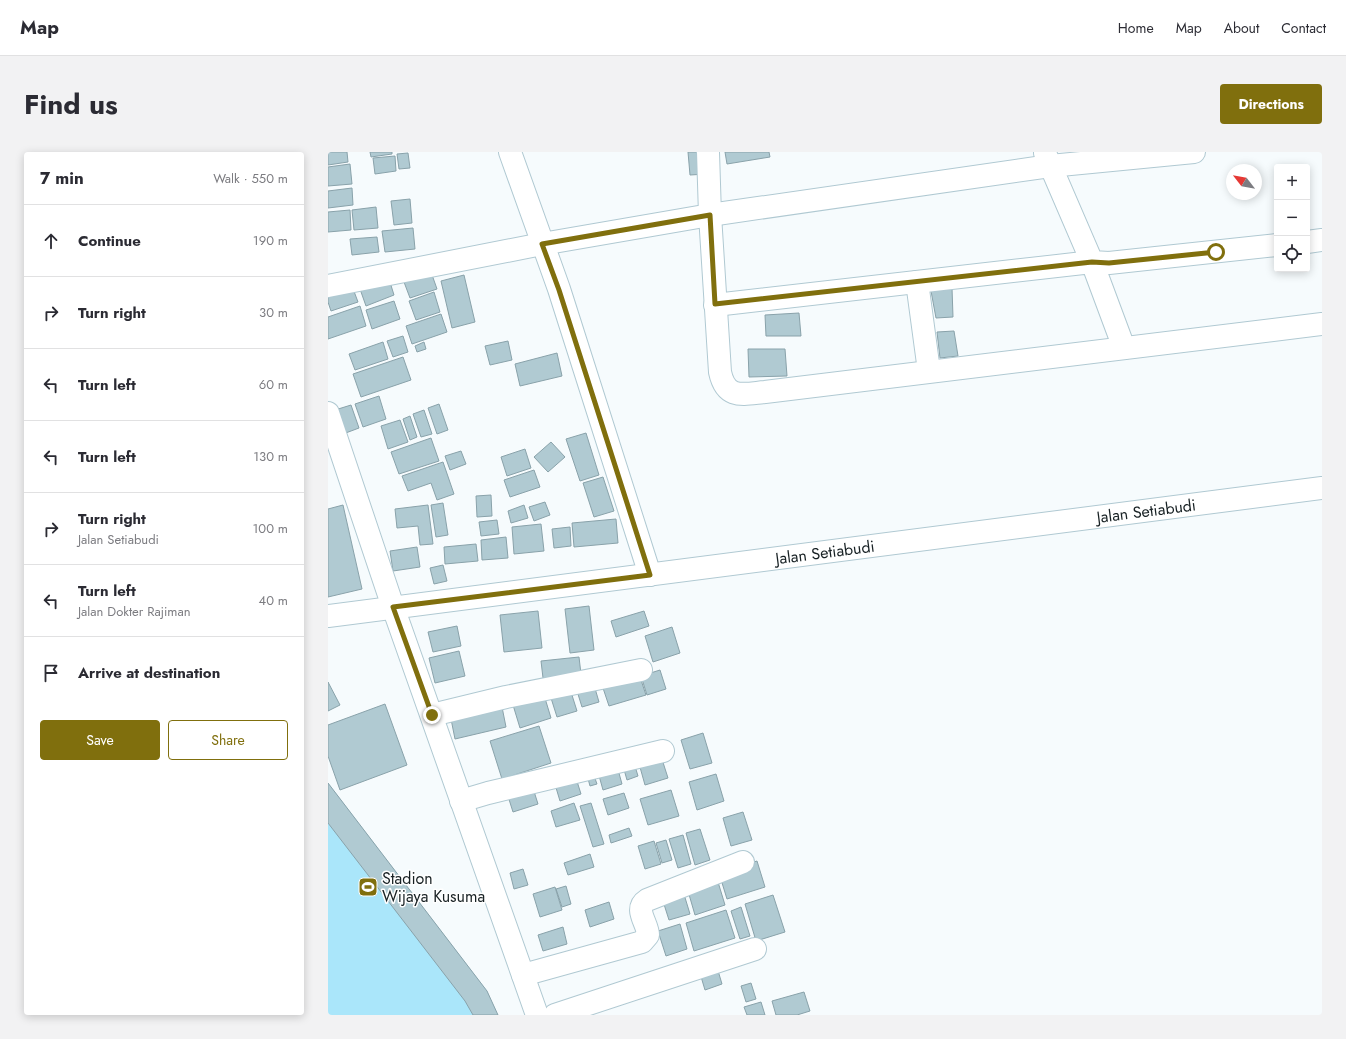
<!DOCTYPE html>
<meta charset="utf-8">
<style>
:root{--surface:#fff;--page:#f2f2f3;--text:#2b2b33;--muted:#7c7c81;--line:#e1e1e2;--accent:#806f0d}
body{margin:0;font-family:Jost,sans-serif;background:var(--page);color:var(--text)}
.controls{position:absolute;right:12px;top:12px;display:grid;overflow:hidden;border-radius:4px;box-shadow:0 2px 10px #0003}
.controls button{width:36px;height:36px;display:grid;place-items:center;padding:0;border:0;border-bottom:1px solid var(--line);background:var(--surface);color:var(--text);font:20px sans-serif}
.compass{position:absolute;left:898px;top:12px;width:36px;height:36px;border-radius:50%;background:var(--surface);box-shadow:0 2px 10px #0003;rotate:301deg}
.stop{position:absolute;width:12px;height:12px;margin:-9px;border:3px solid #806f0d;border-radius:50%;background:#fff}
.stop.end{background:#806f0d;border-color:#fff;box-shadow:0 1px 4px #0008}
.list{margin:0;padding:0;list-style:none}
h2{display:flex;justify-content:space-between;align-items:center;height:52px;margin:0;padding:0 16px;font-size:17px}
h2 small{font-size:13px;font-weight:400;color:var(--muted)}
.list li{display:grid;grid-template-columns:26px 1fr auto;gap:12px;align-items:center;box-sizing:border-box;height:72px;padding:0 16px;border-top:1px solid var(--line)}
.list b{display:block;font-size:15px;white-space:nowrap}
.list p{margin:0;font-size:13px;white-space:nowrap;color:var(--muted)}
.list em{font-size:13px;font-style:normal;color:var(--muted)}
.actions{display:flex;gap:8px;padding:12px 16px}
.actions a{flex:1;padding:9px 0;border:1px solid var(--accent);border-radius:4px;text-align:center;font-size:14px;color:var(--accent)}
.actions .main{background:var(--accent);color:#fff}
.icon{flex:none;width:22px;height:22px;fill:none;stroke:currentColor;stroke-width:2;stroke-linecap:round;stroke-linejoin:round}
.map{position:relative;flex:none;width:994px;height:863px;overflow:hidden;border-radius:4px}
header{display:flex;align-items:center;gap:24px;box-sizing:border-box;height:56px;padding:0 20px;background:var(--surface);border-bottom:1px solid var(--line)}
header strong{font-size:19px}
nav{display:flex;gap:22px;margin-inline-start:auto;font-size:14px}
.intro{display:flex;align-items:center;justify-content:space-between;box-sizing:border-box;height:96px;padding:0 24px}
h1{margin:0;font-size:28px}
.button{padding:10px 18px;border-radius:4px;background:var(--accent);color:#fff;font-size:14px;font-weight:700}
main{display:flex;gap:24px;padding:0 24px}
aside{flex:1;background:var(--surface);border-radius:4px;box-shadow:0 2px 10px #0003}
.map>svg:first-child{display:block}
.green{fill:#aae6fa}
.building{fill:#b0cad2;stroke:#89a2aa}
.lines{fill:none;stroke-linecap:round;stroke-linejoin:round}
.minor-casing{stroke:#b0c9d2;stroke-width:24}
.minor{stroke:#fff;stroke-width:22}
.route{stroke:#806f0d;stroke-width:5}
.labels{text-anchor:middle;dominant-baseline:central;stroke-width:3;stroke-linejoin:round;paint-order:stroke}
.street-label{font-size:16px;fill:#172023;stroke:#fff}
.poi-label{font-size:16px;fill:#172023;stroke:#fff;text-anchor:start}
</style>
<header>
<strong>Map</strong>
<nav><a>Home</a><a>Map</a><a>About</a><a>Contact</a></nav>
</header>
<div class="intro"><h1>Find us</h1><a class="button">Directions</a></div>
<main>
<aside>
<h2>7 min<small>Walk · 550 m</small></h2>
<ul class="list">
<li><svg class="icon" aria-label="ahead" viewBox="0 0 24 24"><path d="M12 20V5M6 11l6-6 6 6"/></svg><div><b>Continue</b></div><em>190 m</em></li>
<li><svg class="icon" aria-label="right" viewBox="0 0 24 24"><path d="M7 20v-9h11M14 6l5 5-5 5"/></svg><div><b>Turn right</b></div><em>30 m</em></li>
<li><svg class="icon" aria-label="left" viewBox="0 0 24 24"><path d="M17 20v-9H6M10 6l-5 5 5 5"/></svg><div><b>Turn left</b></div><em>60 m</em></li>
<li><svg class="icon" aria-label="left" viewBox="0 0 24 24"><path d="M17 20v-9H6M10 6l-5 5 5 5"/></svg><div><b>Turn left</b></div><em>130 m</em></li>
<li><svg class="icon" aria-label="right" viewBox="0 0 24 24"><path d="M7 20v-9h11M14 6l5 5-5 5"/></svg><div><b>Turn right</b><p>Jalan Setiabudi</p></div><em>100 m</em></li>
<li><svg class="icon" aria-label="left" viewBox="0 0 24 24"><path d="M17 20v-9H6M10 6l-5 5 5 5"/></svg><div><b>Turn left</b><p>Jalan Dokter Rajiman</p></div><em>40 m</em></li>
<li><svg class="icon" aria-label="arrive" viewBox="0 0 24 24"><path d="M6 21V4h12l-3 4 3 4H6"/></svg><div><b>Arrive at destination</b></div></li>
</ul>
<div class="actions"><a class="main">Save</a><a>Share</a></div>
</aside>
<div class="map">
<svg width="994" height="863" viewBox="0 0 994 863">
<rect width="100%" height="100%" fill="#f6fbfd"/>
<polygon class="green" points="0,631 159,839 170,863 0,863"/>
<g class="building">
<polygon points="0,0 19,0 20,10 0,13"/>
<polygon points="42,0 64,0 64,2 43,5"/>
<polygon points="360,0 375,0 378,22 362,23"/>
<polygon points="397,0 441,0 442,5 399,12"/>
<polygon points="80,1 82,16 71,17 69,2"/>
<polygon points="67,4 68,19 47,22 45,6"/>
<polygon points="22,12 24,32 0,34 0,15"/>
<polygon points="24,36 25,53 0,56 0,39"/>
<polygon points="82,47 84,71 66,73 63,49"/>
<polygon points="48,55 50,76 26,78 24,58"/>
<polygon points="22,58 23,78 0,80 0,60"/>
<polygon points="85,76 87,97 57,100 54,79"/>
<polygon points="49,85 51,100 24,103 22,87"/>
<polygon points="103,120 109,137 82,146 76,130"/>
<polygon points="136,123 147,170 124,176 113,129"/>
<polygon points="61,127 66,143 38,154 32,137"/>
<polygon points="24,134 30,150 3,159 0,150 0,142"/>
<polygon points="624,136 625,165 608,166 603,139"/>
<polygon points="106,140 112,160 88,168 81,149"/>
<polygon points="66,149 72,167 44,177 38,158"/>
<polygon points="32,154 38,174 0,187 0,165"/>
<polygon points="471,161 473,184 438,184 437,163"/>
<polygon points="113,162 119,180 84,192 78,174"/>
<polygon points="626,179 630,204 612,206 609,180"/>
<polygon points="75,184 80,200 65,205 59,189"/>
<polygon points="180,189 184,208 162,213 157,194"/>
<polygon points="55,190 60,207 27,218 21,202"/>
<polygon points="96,190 98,197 89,200 87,194"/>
<polygon points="420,197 457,197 459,224 421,225"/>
<polygon points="229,201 234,224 192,234 187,212"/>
<polygon points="75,205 83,228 33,245 25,222"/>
<polygon points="51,244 58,267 35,275 27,252"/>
<polygon points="111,252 120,278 109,282 100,256"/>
<polygon points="23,253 31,276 15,282 7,258"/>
<polygon points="96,258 104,282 93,285 85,262"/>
<polygon points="82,264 89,285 82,288 75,267"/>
<polygon points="72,268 80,290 60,297 53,274"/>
<polygon points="258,281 271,323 252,329 238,287"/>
<polygon points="103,286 111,309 71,322 63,300"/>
<polygon points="223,290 237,305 220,320 206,305"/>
<polygon points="197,297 203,316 179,324 173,305"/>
<polygon points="133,299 138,312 122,318 117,304"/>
<polygon points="115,310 126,342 109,348 103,331 80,339 74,324"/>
<polygon points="206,318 212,335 182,345 176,328"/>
<polygon points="275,325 286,359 266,365 255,331"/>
<polygon points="163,343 164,364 149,365 148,344"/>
<polygon points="217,350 222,363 206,369 201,355"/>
<polygon points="115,351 120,383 108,385 103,353"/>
<polygon points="15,353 34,437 0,445 0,357"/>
<polygon points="100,353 105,392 92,393 90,374 69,376 67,357"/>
<polygon points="196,353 200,366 183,371 180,359"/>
<polygon points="288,367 290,391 246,395 244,371"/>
<polygon points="169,368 171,382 153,384 151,370"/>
<polygon points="213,372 216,399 186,402 184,375"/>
<polygon points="242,375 243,394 226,396 224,377"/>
<polygon points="178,385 180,406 154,408 153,388"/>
<polygon points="148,392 150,409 117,412 116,395"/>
<polygon points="89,395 92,415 65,419 62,399"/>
<polygon points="115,413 119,429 106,432 102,416"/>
<polygon points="261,454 266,498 242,501 237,457"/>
<polygon points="210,459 214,496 176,500 172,463"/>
<polygon points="316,459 321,474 288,485 283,469"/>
<polygon points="129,474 133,494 105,500 100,480"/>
<polygon points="344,475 352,501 325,510 317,484"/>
<polygon points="131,499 137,524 107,531 101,506"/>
<polygon points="251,505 253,522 215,526 213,509"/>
<polygon points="332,518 338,537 319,543 313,524"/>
<polygon points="312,525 318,543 281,554 275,536"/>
<polygon points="0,530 12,553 0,559"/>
<polygon points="266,533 271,550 254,555 249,539"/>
<polygon points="243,540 249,559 229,565 223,546"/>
<polygon points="216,543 223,566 192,576 185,553"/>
<polygon points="57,552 79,613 12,638 0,604 0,573"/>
<polygon points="174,555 178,575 127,587 123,567"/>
<polygon points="211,574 223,611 174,627 162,589"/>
<polygon points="375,581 384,611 362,617 353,588"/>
<polygon points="332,601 340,626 317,633 310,608"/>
<polygon points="306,611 310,624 299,628 295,614"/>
<polygon points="289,614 294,632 275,638 270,620"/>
<polygon points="265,621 269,632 262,634 259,623"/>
<polygon points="388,622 396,649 369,658 361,630"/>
<polygon points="247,623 253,642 232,649 226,629"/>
<polygon points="0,631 159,839 170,863 145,863 137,849 0,671"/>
<polygon points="204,633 210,652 185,660 179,641"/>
<polygon points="343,638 351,664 320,673 312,647"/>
<polygon points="296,641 301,656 280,663 275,647"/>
<polygon points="246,651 252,668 228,675 223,659"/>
<polygon points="263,651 276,692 265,695 252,654"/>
<polygon points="415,660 424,688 403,694 395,666"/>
<polygon points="301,676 304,684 283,691 281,683"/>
<polygon points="372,677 382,708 367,713 358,681"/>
<polygon points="355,683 363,712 350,716 341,687"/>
<polygon points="338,688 344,708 334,711 328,691"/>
<polygon points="326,689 333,712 317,717 310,694"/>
<polygon points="262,702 266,715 240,723 236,711"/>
<polygon points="429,709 437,735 399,747 391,721"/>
<polygon points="195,717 200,733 186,737 182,721"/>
<polygon points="390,730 397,753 367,763 360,739"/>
<polygon points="238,734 243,752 234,755 228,737"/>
<polygon points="227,735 234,758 212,765 205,742"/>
<polygon points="355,739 362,762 341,768 334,746"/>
<polygon points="445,743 457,780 428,789 417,752"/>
<polygon points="281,750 286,767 262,775 257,758"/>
<polygon points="413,755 422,784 412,787 403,759"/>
<polygon points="398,758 407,786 366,799 358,771"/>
<polygon points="352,772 359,797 338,804 330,779"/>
<polygon points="235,775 239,792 215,799 210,783"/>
<polygon points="388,812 394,832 377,838 371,818"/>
<polygon points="423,831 428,847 418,850 413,834"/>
<polygon points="476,840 482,859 469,863 448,863 444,849"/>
<polygon points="433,850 437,863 419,863 416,855"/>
</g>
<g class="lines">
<g class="minor-casing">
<g id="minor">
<polyline points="182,0 231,137 322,423"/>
<path d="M380,0L382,63L392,220C398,248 415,242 437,240L994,172"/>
<polyline points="717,1 764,110 781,111 949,93"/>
<polyline points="979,90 994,88"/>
<polyline points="589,130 601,219"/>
<polyline points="0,134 214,92 382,63 722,14 866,0"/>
<polyline points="387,153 764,110 796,196"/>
<polyline points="0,261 65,455 209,863"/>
<path id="s1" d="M0,464L994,336"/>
<polyline points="104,563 178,545 313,518"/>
<polyline points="133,649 160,641 335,599"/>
<path d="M195,823L314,790L320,783C320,771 305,757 319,748L415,710"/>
<polyline points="227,863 427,797"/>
</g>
</g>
<use href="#minor" class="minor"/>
</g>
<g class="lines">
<polyline class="route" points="104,563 65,455 322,423 231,138 214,92 382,63 387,152 764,110 781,111 888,100"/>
</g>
<defs>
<g id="stadium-square" transform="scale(1)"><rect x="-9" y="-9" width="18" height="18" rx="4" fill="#806f0d" stroke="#fff"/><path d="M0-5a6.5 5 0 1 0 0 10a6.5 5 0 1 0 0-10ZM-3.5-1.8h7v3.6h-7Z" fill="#fff"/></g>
</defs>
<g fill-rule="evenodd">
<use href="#stadium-square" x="40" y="735"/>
</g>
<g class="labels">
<g class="street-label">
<text stroke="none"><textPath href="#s1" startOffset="825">Jalan Setiabudi</textPath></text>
<text stroke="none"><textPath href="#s1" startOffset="501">Jalan Setiabudi</textPath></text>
</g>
<g class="poi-label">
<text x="54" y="726">Stadion<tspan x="54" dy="18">Wijaya Kusuma</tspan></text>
</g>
</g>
</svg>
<div class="controls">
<button>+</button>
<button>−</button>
<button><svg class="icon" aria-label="locate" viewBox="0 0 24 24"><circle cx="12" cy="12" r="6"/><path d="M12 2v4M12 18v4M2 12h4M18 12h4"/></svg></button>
</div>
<svg class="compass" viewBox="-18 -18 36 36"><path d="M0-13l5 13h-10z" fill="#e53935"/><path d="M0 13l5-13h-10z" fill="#7c7c81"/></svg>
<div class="stop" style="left:888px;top:100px"></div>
<div class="stop end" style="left:104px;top:563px"></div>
</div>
</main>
